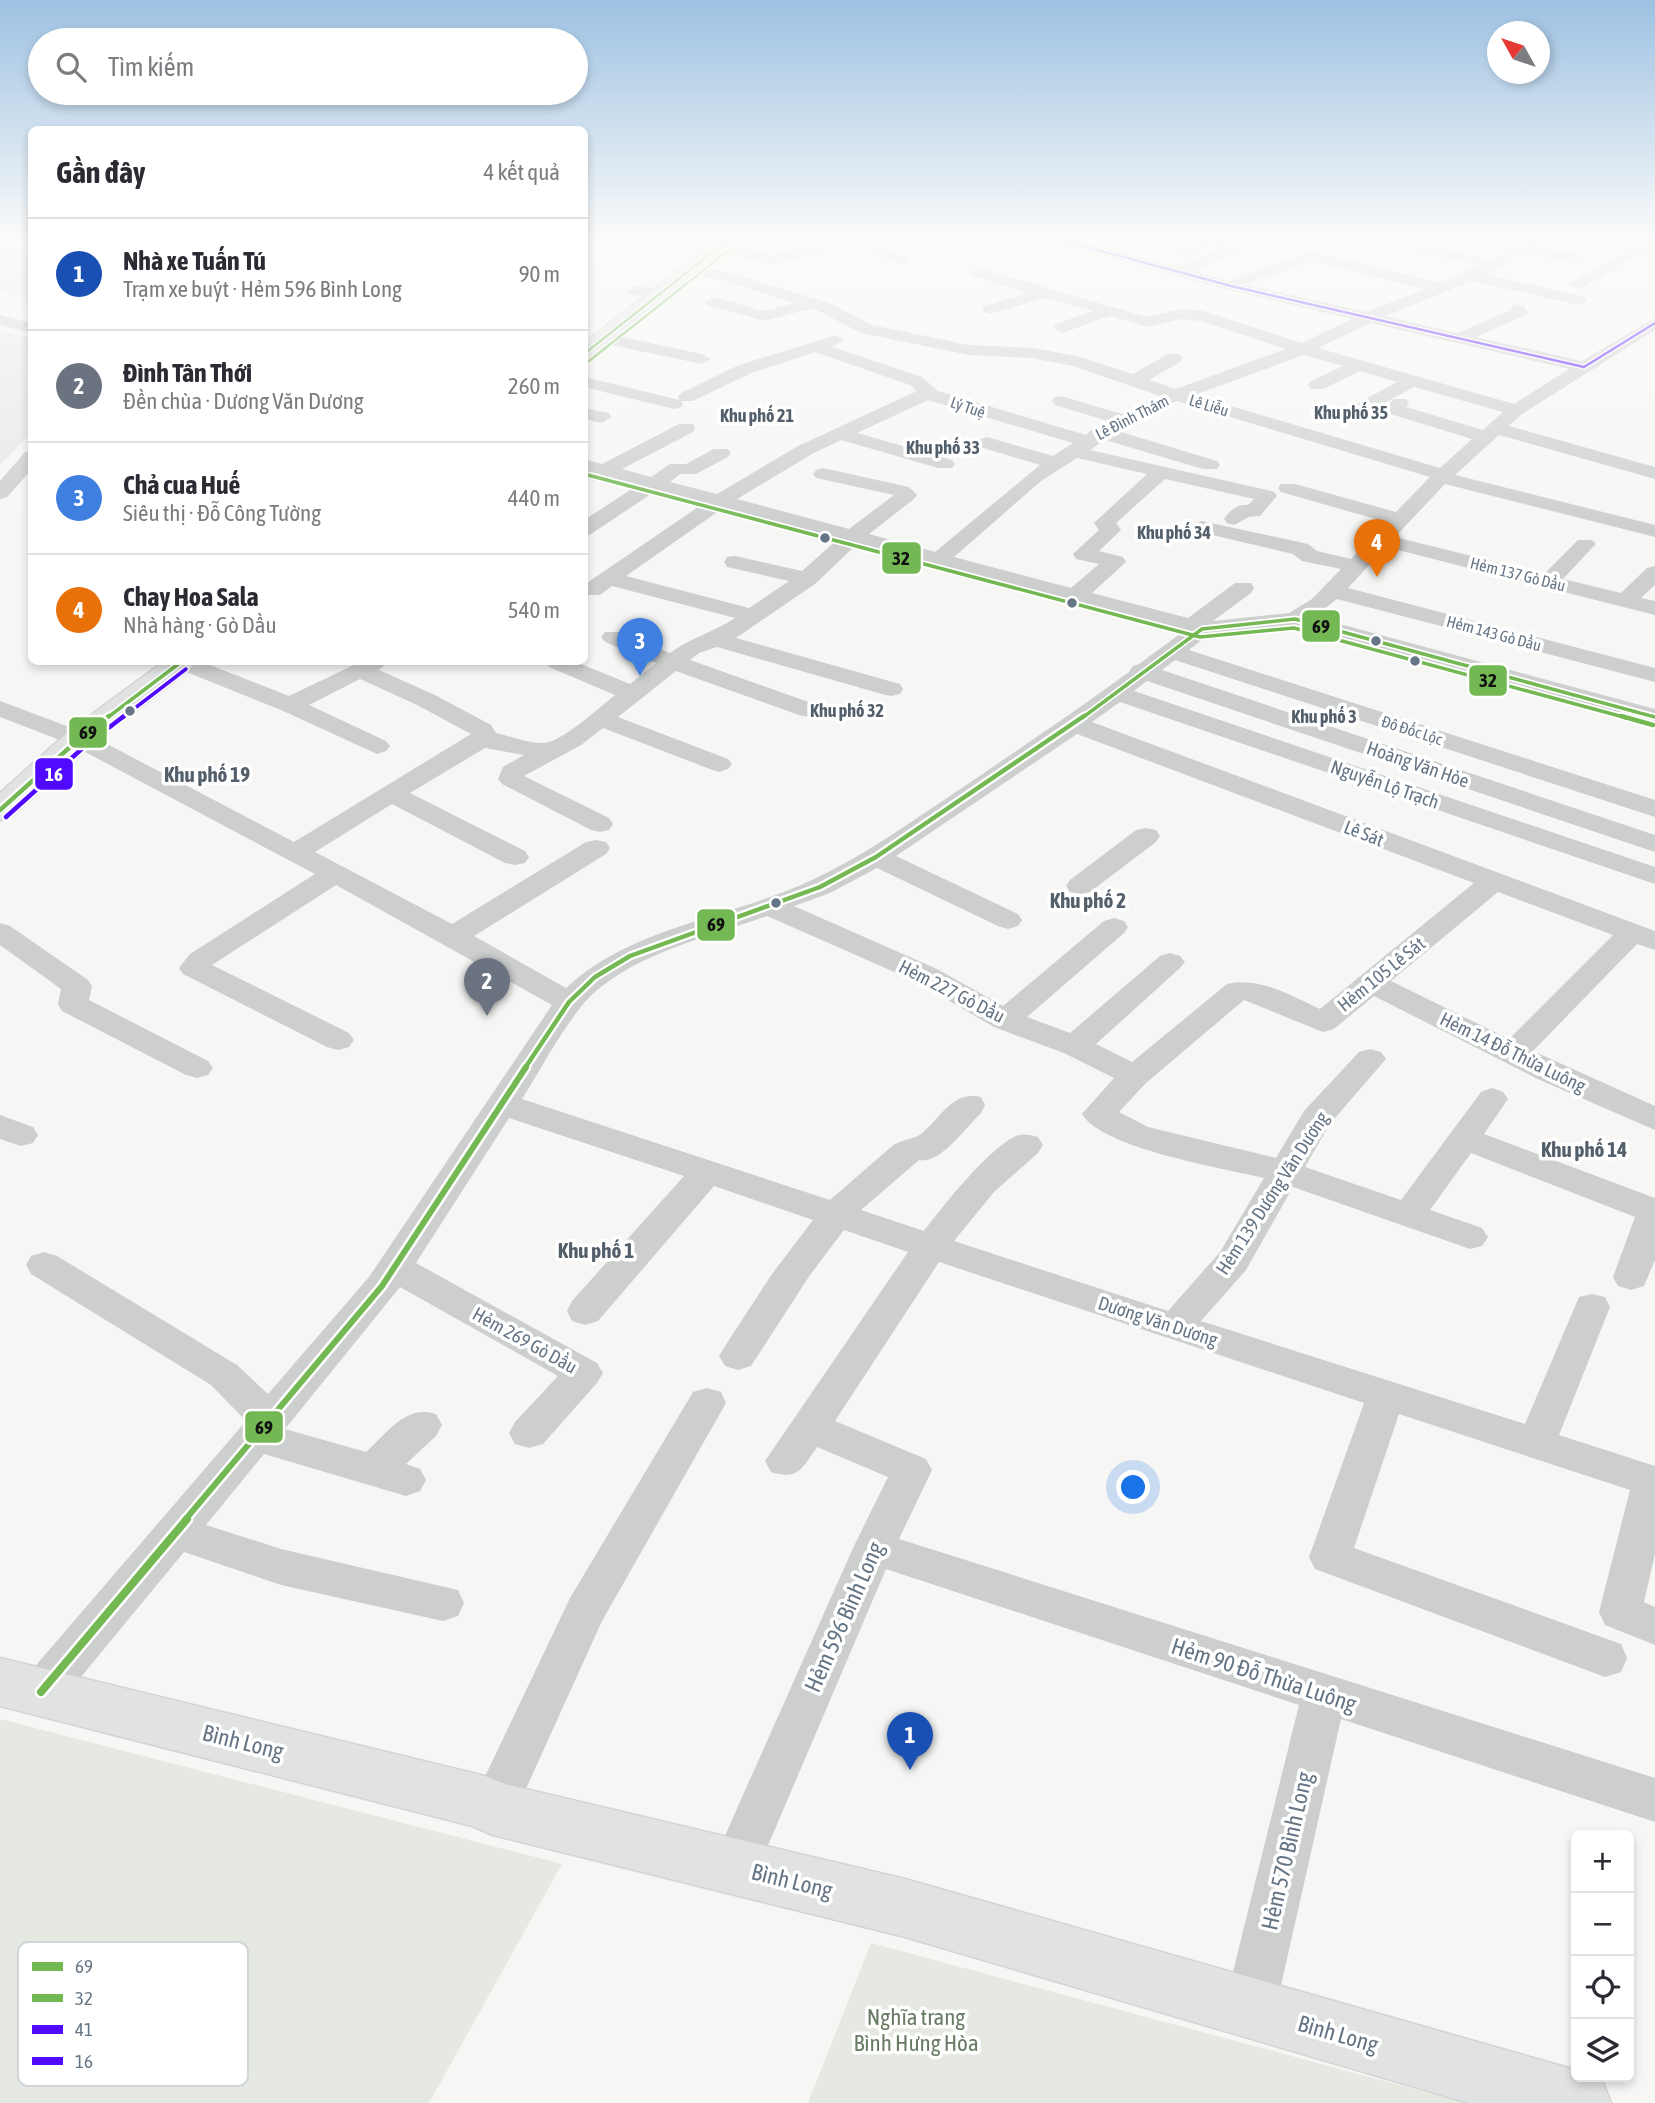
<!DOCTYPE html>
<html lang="vi">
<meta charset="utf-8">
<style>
:root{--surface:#fff;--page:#f7f7f7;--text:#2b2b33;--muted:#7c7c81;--line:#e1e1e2;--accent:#ea580c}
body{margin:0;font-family:"Asap Condensed",sans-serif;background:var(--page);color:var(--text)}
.controls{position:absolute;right:21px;bottom:21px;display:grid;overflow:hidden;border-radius:10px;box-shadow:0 4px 10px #0003}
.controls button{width:63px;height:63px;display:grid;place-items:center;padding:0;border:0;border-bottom:2px solid var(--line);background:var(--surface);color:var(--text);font:35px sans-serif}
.compass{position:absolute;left:1487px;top:21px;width:63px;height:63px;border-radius:50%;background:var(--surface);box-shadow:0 4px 10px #0003;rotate:310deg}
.you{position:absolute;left:1134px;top:1488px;width:24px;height:24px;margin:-18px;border:5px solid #fff;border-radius:50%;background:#1a73e8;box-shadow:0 0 0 10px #1a73e833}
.badge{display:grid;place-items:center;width:46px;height:46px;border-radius:50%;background:var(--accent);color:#fff;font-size:23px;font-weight:700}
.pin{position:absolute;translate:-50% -58px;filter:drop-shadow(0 2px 4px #0008)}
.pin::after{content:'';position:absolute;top:37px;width:24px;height:21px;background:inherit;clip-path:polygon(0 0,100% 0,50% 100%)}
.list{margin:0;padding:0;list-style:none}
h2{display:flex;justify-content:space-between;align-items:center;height:91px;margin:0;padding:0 28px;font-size:30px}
h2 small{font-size:23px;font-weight:400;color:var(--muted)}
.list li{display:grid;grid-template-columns:46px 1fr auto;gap:21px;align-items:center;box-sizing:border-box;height:112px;padding:0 28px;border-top:2px solid var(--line)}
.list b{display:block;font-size:26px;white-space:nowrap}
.list p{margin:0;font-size:23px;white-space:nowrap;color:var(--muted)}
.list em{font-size:23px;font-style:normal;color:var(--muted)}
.icon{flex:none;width:38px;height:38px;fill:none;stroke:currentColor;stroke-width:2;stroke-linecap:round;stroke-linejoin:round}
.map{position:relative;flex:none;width:1655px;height:2103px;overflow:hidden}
.search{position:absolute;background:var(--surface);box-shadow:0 4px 10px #0003;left:28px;top:28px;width:560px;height:77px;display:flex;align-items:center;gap:18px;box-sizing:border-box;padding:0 24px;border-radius:38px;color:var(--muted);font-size:26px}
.panel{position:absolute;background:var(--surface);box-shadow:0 4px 10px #0003;left:28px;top:126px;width:560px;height:539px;border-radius:10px}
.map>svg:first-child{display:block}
.built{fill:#e6e7e7}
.green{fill:#e5e9e2}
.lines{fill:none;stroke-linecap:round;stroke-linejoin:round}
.major-casing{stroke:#d3d4d3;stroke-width:3}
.minor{fill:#cdcfcf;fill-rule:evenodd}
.major{fill:#e1e2e2;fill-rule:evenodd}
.bus-1-far4-casing{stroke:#fff;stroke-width:5}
.bus-1-far3-casing{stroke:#fff;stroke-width:7}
.bus-1-far2-casing{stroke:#fff;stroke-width:9}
.bus-1-far1-casing{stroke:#fff;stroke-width:11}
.bus-1-casing{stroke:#fff;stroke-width:13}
.bus-2-far2-casing{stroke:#fff;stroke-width:5}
.bus-2-far1-casing{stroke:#fff;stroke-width:7}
.bus-2-casing{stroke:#fff;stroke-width:9}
.bus-3-casing{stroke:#fff;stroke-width:5}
.bus-4-far1-casing{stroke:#fff;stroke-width:7}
.bus-4-casing{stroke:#fff;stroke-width:9}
.bus-1-far4{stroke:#74b853;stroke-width:2.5}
.bus-1-far3{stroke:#74b853;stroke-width:3.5}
.bus-1-far2{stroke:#74b853;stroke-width:4.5}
.bus-1-far1{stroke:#74b853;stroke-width:6}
.bus-1{stroke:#74b853;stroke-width:8}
.bus-2-far2{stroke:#74b853;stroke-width:2.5}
.bus-2-far1{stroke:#74b853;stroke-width:3.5}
.bus-2{stroke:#74b853;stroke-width:4.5}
.bus-3{stroke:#4f0aff;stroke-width:2.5}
.bus-4-far1{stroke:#4f0aff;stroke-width:3.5}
.bus-4{stroke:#4f0aff;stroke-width:4.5}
.bus-dot{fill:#657585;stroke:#fff;stroke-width:2.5}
.labels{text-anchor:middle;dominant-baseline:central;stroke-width:7;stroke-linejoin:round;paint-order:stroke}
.far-street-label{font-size:16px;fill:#657585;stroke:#fff}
.far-neighbourhood-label{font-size:18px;font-weight:bold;fill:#535f6a;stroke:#fff}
.street-label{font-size:19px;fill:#657585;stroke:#fff}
.neighbourhood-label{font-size:21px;font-weight:bold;fill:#535f6a;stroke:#fff}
.near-street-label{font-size:23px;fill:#657585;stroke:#fff}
.near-park-label{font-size:23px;fill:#687c64;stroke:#fff}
.key{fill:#fff;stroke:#d1d6da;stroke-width:2}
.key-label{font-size:19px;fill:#657585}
.line-badge{stroke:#fff;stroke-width:2.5}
.badge-label{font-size:19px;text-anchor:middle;font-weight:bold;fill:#fff}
.pale-badge-label{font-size:19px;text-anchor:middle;font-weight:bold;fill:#111}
</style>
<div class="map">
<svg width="1655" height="2103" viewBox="0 0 1655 2103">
<rect width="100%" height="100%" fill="#f6f6f4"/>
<polygon class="built" points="0,331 32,339 31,433 0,465"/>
<g class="green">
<polygon points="13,236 31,236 31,299 0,291 0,240"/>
<polygon points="0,1719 562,1864 429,2103 0,2103"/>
<polygon points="871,1943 1466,2103 808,2103"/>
</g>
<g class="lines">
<g class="major-casing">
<g id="major">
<polygon points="722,236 742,236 591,358 584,360 584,343"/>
<polygon points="163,662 195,662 191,668 90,746 11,817 0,820 0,793 68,732"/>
<polygon points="0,1658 485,1776 505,1784 905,1879 1576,2070 1576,2077 1594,2077 1602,2080 1611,2103 1469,2103 905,1937 493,1835 472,1826 0,1706"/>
</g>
</g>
<g class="minor">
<polygon points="831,236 850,236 907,257 910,260 902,265 897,263"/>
<polygon points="906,236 920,236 917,241 907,241"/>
<path d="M1039,236H1061L1177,267L1221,250L1210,247L1181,257L1173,252L1176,249L1209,238L1241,246L1244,249L1194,271L1229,281L1311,251L1440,283L1479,265L1402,249L1399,246L1402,243L1407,241L1491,259L1533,236H1550L1535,246L1582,256L1585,259L1582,262L1577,264L1523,253L1485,274L1585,297L1587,300L1585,303L1579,305L1472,281L1385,316L1457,333L1511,310L1512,306L1518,304L1524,306L1528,312L1526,315L1476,337L1582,361L1655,318V330L1522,414L1509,426L1655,467V479L1499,435L1455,475L1655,525V537L1445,484L1395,537L1544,574L1578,540H1592L1596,544L1592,548L1563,579L1621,593L1647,568L1655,566V585L1641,598L1655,601V615L1386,547L1348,588L1655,668V682L1337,599L1314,617L1655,709V724L1294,626L1208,635L1189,650L1655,800V817L1175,660L1162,670L1655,835V852L1147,681L1134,691L1655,867V884L1120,702L1092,722L1655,931V950L1637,944L1533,1051L1655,1106V1130L1540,1080L1374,996L1334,1029L1323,1032L1244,1000L1146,1083L1119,1112L1148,1127L1276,1158L1304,1111L1359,1052L1370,1049L1381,1052L1386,1059L1329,1125L1305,1167L1401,1200L1481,1092L1492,1088L1503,1092L1508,1099L1484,1134L1655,1198V1260L1644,1286L1631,1290L1618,1286L1613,1277L1635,1217L1471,1153L1430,1210L1482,1228L1488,1237L1482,1246L1470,1249L1293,1187L1246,1270L1201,1321L1525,1424L1579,1297L1592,1294L1605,1297L1610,1307L1559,1435L1655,1466V1554L1644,1602L1655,1607V1645L1605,1625L1599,1612L1630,1490L1399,1414L1354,1548L1621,1644L1627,1658L1621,1672L1605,1677L1315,1569L1309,1557L1364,1403L939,1262L835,1421L926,1459L932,1470L899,1539L1655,1778V1822L1341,1719L1276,2008L1268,2026L1250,2034L1232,2026L1224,2008L1299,1705L886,1569L752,1883L735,1890L718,1883L711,1867L853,1548L888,1477L817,1447C803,1467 799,1481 771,1472L765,1461L908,1252L844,1230L810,1275L751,1366L738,1370L725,1366L719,1356L725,1346L772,1274L813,1220L714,1186L598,1321L585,1325L572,1321L567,1311L572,1301L684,1176L509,1118L416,1263L597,1363L603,1373L597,1383L543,1444L529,1448L515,1444L509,1433L515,1422L558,1376L400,1287L285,1429L366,1452C387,1433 406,1404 436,1414L442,1425L436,1436L406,1464L420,1469L426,1480L420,1491L406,1496L264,1454L206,1525L281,1549L458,1590L464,1603L458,1616L443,1621L281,1585L184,1552L57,1706L41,1712L25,1706L19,1692L25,1678L246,1421L211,1385L31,1274L26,1265L31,1256L44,1252L57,1256L237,1365L268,1394L369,1277L552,1005L336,885L212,965L349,1033L354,1040L349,1047L338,1050L327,1047L183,974L179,968L190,954L315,874L70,744L0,717V701L88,734L294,842L471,734L417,705L360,679L309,705L386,741L390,746L386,751L377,754L281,710L174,667L171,662H202L289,696L360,662H388L379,670L435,695L491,725L496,733C511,736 528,744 544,743C562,742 600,707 615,695L549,667L546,662H576L630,684L656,663L605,642L601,637L605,632H621L670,653C690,638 714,632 735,618L612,586L600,595H584V585L704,503L657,490L591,534L584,536V520L638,485L606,477L595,481L588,479L585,475L587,472L584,471V459L602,464L679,424H693L695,428L693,432L622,469L651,477L670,464H686L714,449H728L731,453L728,457L696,474H680L670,482L717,494L798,446L917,391L910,385L815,352L751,373L693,401H681L683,404L680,408L674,409L584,387V377L680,400L678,397L681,393L739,365L836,335L844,340L832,347L922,377L938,391L1086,435L1093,428L1108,421L1055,405L1052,401L1055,397L1061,396L1122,414L1160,396L1073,366L1032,358L969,355L861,333L813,308L764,321L758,319L707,305L705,302L713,297L764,311L795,303L725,281L685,272L682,269L685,266L690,264L734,274L829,303L872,325L969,345L1032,348L1077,356L1133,374L1168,354H1180L1183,358L1180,362L1149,380L1176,389L1286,349L1201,321L1181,319L1147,327L1110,316L1062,333L1054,328L1056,324L1093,311L1045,298L990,314L984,312L982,309L984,306L1028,293L972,276L970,273L978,268L1147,317L1181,309L1203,311L1302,343L1352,319L1225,289L1041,239ZM1312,261L1425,289L1367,312L1244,284ZM1370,323L1569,369L1514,404L1318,348ZM1304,355L1343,366L1311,381L1308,385L1311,389H1323L1360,371L1397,382L1353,406L1350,410L1353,414H1365L1414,387L1503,412L1483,430L1406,407L1409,403L1406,399H1394L1384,409L1387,413L1472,439L1440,468L1194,395ZM928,400L1073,443L1053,456L987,437L980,439L977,443L980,447L1040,465L935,552L869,534L914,499L917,495L909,487L823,468L816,470L813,474L816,478L894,495L849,529L737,499L812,454L841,440L938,468H952L955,464L952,460L857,433ZM1177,401L1430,477L1396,512L1295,484H1281L1278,488L1281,492L1386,522L1351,559L1317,551L1308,544L1202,521L1195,523L1192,527L1195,531L1293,554L1302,561L1341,569L1312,599L1289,613L1213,621L1251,593L1254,588L1251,583H1235L1188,618L1092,593L1126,562L1123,557L1099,551L1121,530L1116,523L1165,479L1254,499L1248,505C1238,503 1229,511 1224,519L1227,523L1234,525L1249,517L1260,516L1277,496L1274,492L1267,490L1090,450L1105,440L1203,469H1217L1220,465L1217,461L1118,431ZM1077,458L1147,474L1094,523L1099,530L1073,554L1076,559L1099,564L1071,588L954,557L1041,481ZM723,508L838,539L802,571L735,556L727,557L724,562L727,567L789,581L749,608L626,576ZM857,544L1184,631L1139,664L1133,666L1129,672C1070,715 1009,756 947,798C903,827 860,858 812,880C732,918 632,926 566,988L474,936L606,854L610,848L606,842L596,840L586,842L452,924L315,852L392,804L505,863L515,865L525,863L529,857L525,851L410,793L485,748L524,755L503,767L498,779L502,784L591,830L600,832L609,830L613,824L609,818L524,776L581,745L603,728L710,769L719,772L728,769L732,764L728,759L618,717L676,671L799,715L808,717L817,715L820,710L817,705L690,660L699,653L717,647L882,694L891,696L900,694L903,689L900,684L736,638L815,584ZM1077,734L1474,883L1320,1009C1292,996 1259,976 1227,984L1132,1062L1096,1044L1180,968L1185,962L1180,956L1170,953L1160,956L1070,1033L1027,1017L1124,933L1128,927L1124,921L1114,918L1104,921L1003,1006L937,969L794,906L830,893L877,868L998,926L1008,929L1018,926L1022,920L1018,914L896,856ZM1498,892L1613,935L1509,1039L1391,981ZM767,916L915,981L994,1027L1064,1053L1114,1078L1082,1114C1103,1149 1223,1168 1264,1178L1220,1252L1168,1311L954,1241L994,1192L1038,1153L1043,1145L1038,1137C1030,1135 1024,1133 1016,1136C989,1148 943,1206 924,1231L861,1210L919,1160C940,1165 966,1127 981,1113L985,1105L981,1097C952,1090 941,1118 921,1134C915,1139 901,1139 891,1147L830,1200L522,1099C541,1069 558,1036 580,1008C622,956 707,938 767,916Z"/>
<polygon points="1123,236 1174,236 1172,239 1145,244 1125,239"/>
<polygon points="1351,236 1371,236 1372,237 1365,241 1353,239"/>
<polygon points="1652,236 1655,236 1655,245 1583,287 1577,289 1569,284"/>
<polygon points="720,241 770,255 822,243 830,248 827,251 770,265 715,249 712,246"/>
<polygon points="635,286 660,289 668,294 660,299 629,294 627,291"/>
<polygon points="0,315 32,323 32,333 0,325"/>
<polygon points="603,333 702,354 711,359 702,364 597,342 595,338 597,334"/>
<polygon points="584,408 609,413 611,417 602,423 584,419"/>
<polygon points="32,450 32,469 7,497 0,499 0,481 25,452"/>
<polygon points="1146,828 1156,830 1160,836 1156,842 1090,892 1080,894 1070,892 1066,886 1070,880 1136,830"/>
<polygon points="0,923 10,926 88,980 92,986 89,1000 208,1061 213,1068 208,1075 197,1078 186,1075 62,1011 58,1004 61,989 0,945"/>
<polygon points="0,1115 33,1127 38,1135 33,1143 21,1146 0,1139"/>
<polygon points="707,1388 721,1392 726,1403 602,1621 510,1824 493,1830 476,1824 470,1808 570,1598 693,1392"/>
</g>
<use href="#major" class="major"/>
<g class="bus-1-far4-casing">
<polyline id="bus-1-far4" points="584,354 733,236"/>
</g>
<g class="bus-1-far3-casing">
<g id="bus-1-far3">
<polyline points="107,718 181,662"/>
<polyline points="1082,718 1202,629 1295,619 1655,717"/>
</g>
</g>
<g class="bus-1-far2-casing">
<g id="bus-1-far2">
<polyline points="0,810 79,739 109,716"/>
<polyline points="525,1068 569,1002 595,977 630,956 820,887 876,857 1084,716"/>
</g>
</g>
<g class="bus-1-far1-casing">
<polyline id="bus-1-far1" points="185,1520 382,1286 526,1067"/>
</g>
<g class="bus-1-casing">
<polyline id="bus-1" points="41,1692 187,1519"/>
</g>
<g class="bus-2-far2-casing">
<polyline id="bus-2-far2" points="589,361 738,243"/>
</g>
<g class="bus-2-far1-casing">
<polyline id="bus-2-far1" points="584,474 1200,637 1294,628 1627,718"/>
</g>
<g class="bus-2-casing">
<polyline id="bus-2" points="1621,716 1653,725"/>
</g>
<g class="bus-3-casing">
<g id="bus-3">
<polyline points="1046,236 1231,286 1584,367"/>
<polyline points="1584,367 1655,323"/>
</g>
</g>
<g class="bus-4-far1-casing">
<polyline id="bus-4-far1" points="122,718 186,669"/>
</g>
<g class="bus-4-casing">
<polyline id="bus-4" points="6,817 85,746 124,716"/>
</g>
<use href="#bus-1-far4" class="bus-1-far4"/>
<use href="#bus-1-far3" class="bus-1-far3"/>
<use href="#bus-1-far2" class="bus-1-far2"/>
<use href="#bus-1-far1" class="bus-1-far1"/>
<use href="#bus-1" class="bus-1"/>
<use href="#bus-2-far2" class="bus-2-far2"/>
<use href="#bus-2-far1" class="bus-2-far1"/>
<use href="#bus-2" class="bus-2"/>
<use href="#bus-3" class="bus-3"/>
<use href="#bus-4-far1" class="bus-4-far1"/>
<use href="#bus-4" class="bus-4"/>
</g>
<linearGradient id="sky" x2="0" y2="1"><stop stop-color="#9dc1e2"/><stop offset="0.45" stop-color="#fbfbfa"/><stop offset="1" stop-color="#fbfbfa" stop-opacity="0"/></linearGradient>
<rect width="1655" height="530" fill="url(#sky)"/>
<g class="bus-dot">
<circle cx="825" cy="538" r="6"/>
<circle cx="1072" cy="603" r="6"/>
<circle cx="1376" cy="641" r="6"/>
<circle cx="1415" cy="661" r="6"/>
<circle cx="130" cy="711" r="6"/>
<circle cx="776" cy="903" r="6"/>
</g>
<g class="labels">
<g class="far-street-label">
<text transform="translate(1209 405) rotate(17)">Lê Liễu</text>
<text transform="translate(968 407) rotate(19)">Lý Tuệ</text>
<text transform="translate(1132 417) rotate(-27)">Lê Đình Thám</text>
<text transform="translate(1518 574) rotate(14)">Hẻm 137 Gò Dầu</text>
<text transform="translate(1494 633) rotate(15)">Hẻm 143 Gò Dầu</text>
<text transform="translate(1412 730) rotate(18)">Đô Đốc Lộc</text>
</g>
<g class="far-neighbourhood-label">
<text x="1351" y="412">Khu phố 35</text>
<text x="757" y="415">Khu phố 21</text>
<text x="943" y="447">Khu phố 33</text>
<text x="1174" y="532">Khu phố 34</text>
<text x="847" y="710">Khu phố 32</text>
<text x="1324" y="716">Khu phố 3</text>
</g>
<g class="street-label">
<text transform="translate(1418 764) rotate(19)">Hoàng Văn Hòe</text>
<text transform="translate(1385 784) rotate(19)">Nguyễn Lộ Trạch</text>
<text transform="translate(1364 833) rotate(21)">Lê Sát</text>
<text transform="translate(1381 974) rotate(-39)">Hẻm 105 Lê Sát</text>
<text transform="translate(952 991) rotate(27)">Hẻm 227 Gò Dầu</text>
<text transform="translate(1513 1052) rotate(26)">Hẻm 14 Đỗ Thừa Luông</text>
<text transform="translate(1272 1193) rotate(-57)">Hẻm 139 Dương Văn Dương</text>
<text transform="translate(1158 1321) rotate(18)">Dương Văn Dương</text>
<text transform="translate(525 1340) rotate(29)">Hẻm 269 Gò Dầu</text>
</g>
<g class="neighbourhood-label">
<text x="207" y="774">Khu phố 19</text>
<text x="1088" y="900">Khu phố 2</text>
<text x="1584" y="1149">Khu phố 14</text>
<text x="596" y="1250">Khu phố 1</text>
</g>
<g class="near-street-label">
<text transform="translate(844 1617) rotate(-66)">Hẻm 596 Bình Long</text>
<text transform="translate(1264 1675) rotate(18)">Hẻm 90 Đỗ Thừa Luông</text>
<text transform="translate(243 1742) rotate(14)">Bình Long</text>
<text transform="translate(1287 1851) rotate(-77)">Hẻm 570 Bình Long</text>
<text transform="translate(792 1881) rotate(14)">Bình Long</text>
<text transform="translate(1338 2034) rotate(16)">Bình Long</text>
</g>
<g class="near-park-label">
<text x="916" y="2017">Nghĩa trang<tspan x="916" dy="26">Bình Hưng Hòa</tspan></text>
</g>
</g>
<rect x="18" y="1942" width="230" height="144" rx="10" class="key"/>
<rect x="32" y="1962" width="31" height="9" fill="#74b853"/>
<rect x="32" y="1994" width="31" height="8" fill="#74b853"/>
<rect x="32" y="2025" width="31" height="9" fill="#4f0aff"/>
<rect x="32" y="2057" width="31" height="8" fill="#4f0aff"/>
<g class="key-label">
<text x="75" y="1973">69</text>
<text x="75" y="2005">32</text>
<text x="75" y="2036">41</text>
<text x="75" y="2068">16</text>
</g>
<g class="line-badge">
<rect x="881" y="541" width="41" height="34" rx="7" fill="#74b853"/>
<rect x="1301" y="609" width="40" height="34" rx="7" fill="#74b853"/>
<rect x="1468" y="664" width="40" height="33" rx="7" fill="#74b853"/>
<rect x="68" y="716" width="40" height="33" rx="7" fill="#74b853"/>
<rect x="34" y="757" width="40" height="34" rx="7" fill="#4f0aff"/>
<rect x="696" y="908" width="40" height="34" rx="7" fill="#74b853"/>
<rect x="244" y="1410" width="40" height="34" rx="7" fill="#74b853"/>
</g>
<g class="badge-label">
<text x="54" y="781">16</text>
</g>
<g class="pale-badge-label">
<text x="901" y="565">32</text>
<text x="1321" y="633">69</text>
<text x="1488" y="687">32</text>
<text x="88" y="739">69</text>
<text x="716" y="931">69</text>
<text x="264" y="1434">69</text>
</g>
</svg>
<div class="controls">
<button>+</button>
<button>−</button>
<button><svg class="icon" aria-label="locate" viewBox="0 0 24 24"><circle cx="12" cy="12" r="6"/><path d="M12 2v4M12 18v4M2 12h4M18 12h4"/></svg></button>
<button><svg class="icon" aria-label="layers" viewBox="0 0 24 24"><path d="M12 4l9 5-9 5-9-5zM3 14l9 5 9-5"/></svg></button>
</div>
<svg class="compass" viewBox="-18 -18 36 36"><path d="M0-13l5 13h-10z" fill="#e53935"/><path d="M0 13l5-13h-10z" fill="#7c7c81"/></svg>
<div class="you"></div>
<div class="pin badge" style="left:910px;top:1770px;background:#1a4fb4">1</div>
<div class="pin badge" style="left:487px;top:1016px;background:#6b7280">2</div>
<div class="pin badge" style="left:640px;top:676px;background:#3f7fe0">3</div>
<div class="pin badge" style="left:1377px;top:577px;background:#e8710a">4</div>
<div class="search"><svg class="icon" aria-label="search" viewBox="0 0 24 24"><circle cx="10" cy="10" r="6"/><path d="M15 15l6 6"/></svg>Tìm kiếm</div>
<section class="panel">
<h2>Gần đây<small>4 kết quả</small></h2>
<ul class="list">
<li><span class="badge" style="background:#1a4fb4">1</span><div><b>Nhà xe Tuấn Tú</b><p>Trạm xe buýt · Hẻm 596 Bình Long</p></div><em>90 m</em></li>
<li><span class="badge" style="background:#6b7280">2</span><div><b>Đình Tân Thới</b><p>Đền chùa · Dương Văn Dương</p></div><em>260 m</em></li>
<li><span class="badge" style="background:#3f7fe0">3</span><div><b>Chả cua Huế</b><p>Siêu thị · Đỗ Công Tường</p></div><em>440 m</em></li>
<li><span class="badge" style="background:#e8710a">4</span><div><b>Chay Hoa Sala</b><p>Nhà hàng · Gò Dầu</p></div><em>540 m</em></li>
</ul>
</section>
</div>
